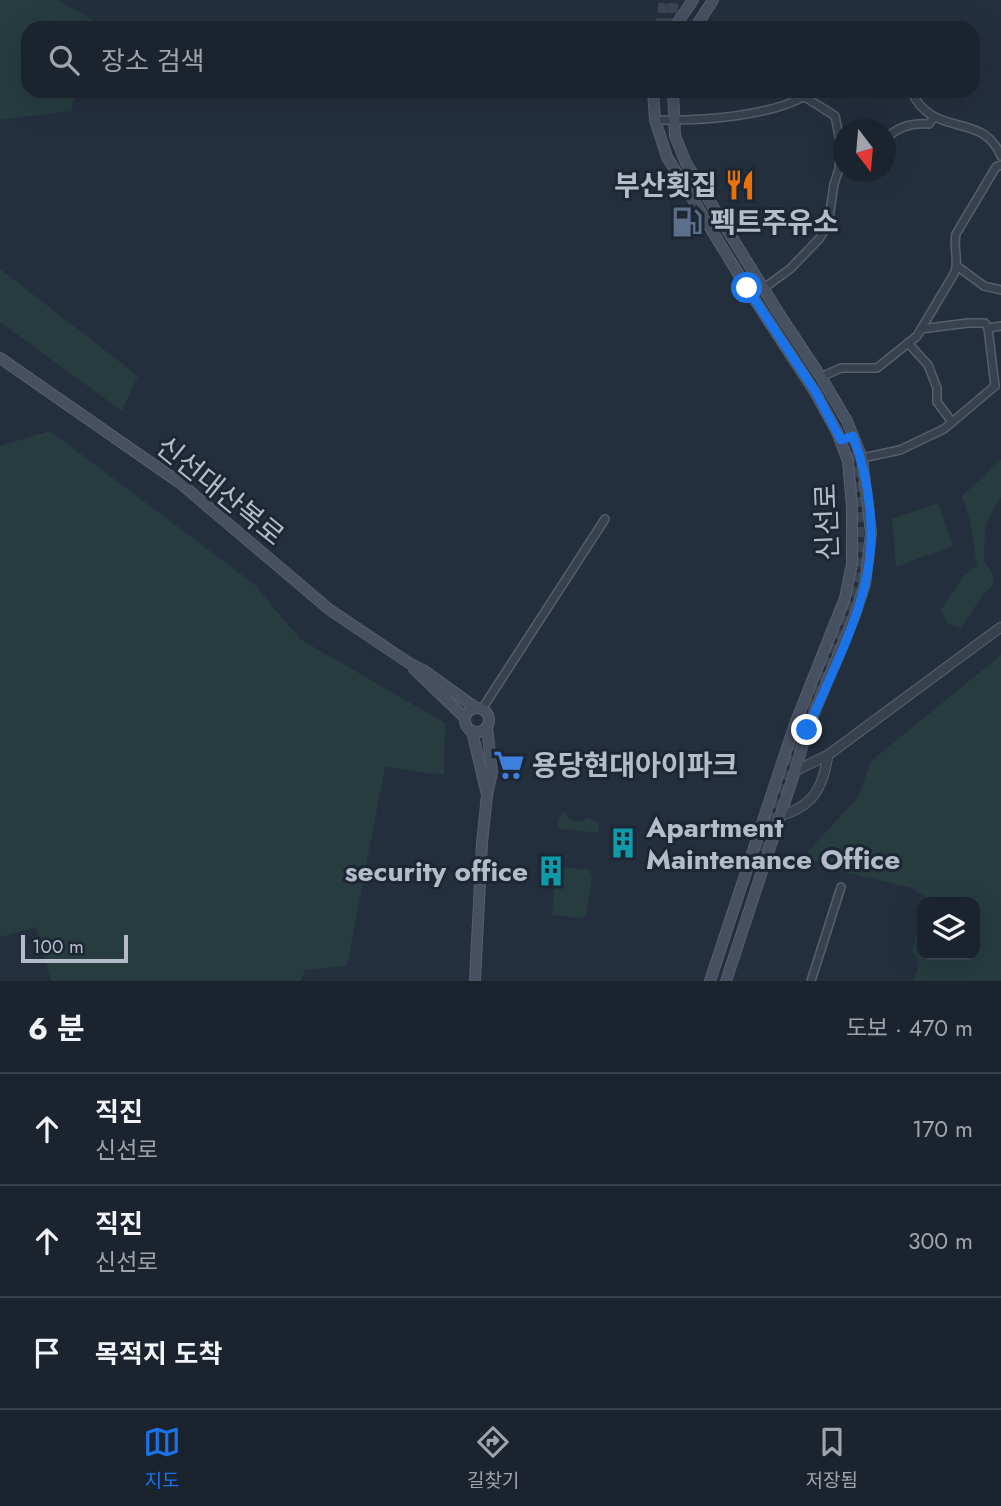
<!DOCTYPE html>
<html lang="ko">
<meta charset="utf-8">
<style>
:root{--surface:#1b232e;--page:#282f3a;--text:#f1f3f6;--muted:#a0a4aa;--line:#39404a;--accent:#1a73e8}
body{margin:0;font-family:Jost,"Noto Sans KR",sans-serif;background:var(--page);color:var(--text)}
.controls{position:absolute;right:21px;bottom:21px;display:grid;overflow:hidden;border-radius:14px;box-shadow:0 7px 28px #0002}
.controls button{width:63px;height:63px;display:grid;place-items:center;padding:0;border:0;border-bottom:2px solid var(--line);background:var(--surface);color:var(--text);font:35px sans-serif}
.compass{position:absolute;left:833px;top:119px;width:63px;height:63px;border-radius:50%;background:var(--surface);box-shadow:0 7px 28px #0002;rotate:164deg}
.scale{position:absolute;left:21px;bottom:18px;width:107px;box-sizing:border-box;padding-left:7px;border:4px solid #b4bcc9;border-top:0;font-size:19px;line-height:24px;white-space:nowrap;color:#b4bcc9;-webkit-text-stroke:5px #1d2633;paint-order:stroke}
.stop{position:absolute;width:21px;height:21px;margin:-16px;border:5px solid #1a73e8;border-radius:50%;background:#fff}
.stop.end{background:#1a73e8;border-color:#fff;box-shadow:0 2px 7px #0008}
.list{margin:0;padding:0;list-style:none}
h2{display:flex;justify-content:space-between;align-items:center;height:91px;margin:0;padding:0 28px;font-size:30px}
h2 small{font-size:23px;font-weight:400;color:var(--muted)}
.list li{display:grid;grid-template-columns:46px 1fr auto;gap:21px;align-items:center;box-sizing:border-box;height:112px;padding:0 28px;border-top:2px solid var(--line)}
.list b{display:block;font-size:26px;white-space:nowrap}
.list p{margin:0;font-size:23px;white-space:nowrap;color:var(--muted)}
.list em{font-size:23px;font-style:normal;color:var(--muted)}
.icon{flex:none;width:38px;height:38px;fill:none;stroke:currentColor;stroke-width:2;stroke-linecap:round;stroke-linejoin:round}
.map{position:relative;flex:none;width:1001px;height:981px;overflow:hidden}
.search{position:absolute;background:var(--surface);box-shadow:0 7px 28px #0002;left:21px;right:21px;top:21px;height:77px;display:flex;align-items:center;gap:18px;box-sizing:border-box;padding:0 24px;border-radius:21px;color:var(--muted);font-size:26px}
.sheet{height:427px;background:var(--surface)}
nav{display:flex;justify-content:space-around;align-items:center;box-sizing:border-box;height:98px;border-top:2px solid var(--line);background:var(--surface);font-size:19px;color:var(--muted)}
nav a{display:grid;justify-items:center;gap:4px}
nav .on{color:var(--accent)}
.map>svg:first-child{display:block}
.green{fill:#263c3f}
.lines{fill:none;stroke-linecap:round;stroke-linejoin:round}
.trunk-tunnel{stroke:#3a4453;stroke-width:10;stroke-dasharray:10 5;stroke-linecap:butt}
.minor-casing{stroke:#565f6c;stroke-width:10}
.tertiary-casing{stroke:#565f6c;stroke-width:11}
.secondary-casing{stroke:#565f6c;stroke-width:12}
.minor{stroke:#38414e;stroke-width:7}
.tertiary{stroke:#38414e;stroke-width:9}
.secondary{stroke:#465061;stroke-width:10}
.route{stroke:#1a73e8;stroke-width:9}
.labels{text-anchor:middle;dominant-baseline:central;stroke-width:6;stroke-linejoin:round;paint-order:stroke}
.poi-label{font-size:28px;font-weight:bold;fill:#b4bcc9;stroke:#1d2633;text-anchor:start}
.street-label{font-size:28px;fill:#b4bcc9;stroke:#1d2633}
</style>
<div class="map">
<svg width="1001" height="981" viewBox="0 0 1001 981">
<rect width="100%" height="100%" fill="#242f3e"/>
<g class="green">
<polygon points="0,0 57,0 97,22 95,28 28,28 28,91 77,91 71,111 0,120"/>
<polygon points="0,269 138,376 122,411 0,322"/>
<polygon points="50,431 254,584 300,639 445,723 444,775 385,767 347,966 305,970 301,981 51,981 36,927 0,937 0,446"/>
<polygon points="1001,460 1001,497 991,513 985,529 984,561 992,572 994,584 982,596 961,628 948,624 941,610 963,577 977,565 970,522 962,496"/>
<polygon points="938,503 953,546 896,567 892,519"/>
<polygon points="1001,655 1001,981 914,981 919,964 912,950 922,916 922,955 975,955 975,902 927,902 927,898 912,888 844,872 803,857 858,797 871,761"/>
<path d="M566,811V815C574,823 580,823 589,818L599,824L598,833L557,828L558,818Z"/>
<polygon points="559,867 590,870 592,879 586,916 580,918 552,915 555,880"/>
</g>
<g class="lines">
<g class="trunk-tunnel">
<polyline points="660,28 664,0"/>
<polyline points="670,28 674,0"/>
<path d="M753,864L854,585C862,549 861,485 848,452"/>
</g>
<g class="minor-casing">
<g id="minor">
<path d="M911,91C934,140 982,110 1001,156"/>
<path d="M655,120C699,121 777,117 813,91"/>
<path d="M886,138C900,126 911,123 929,124L933,118"/>
<polyline points="957,266 984,286 1001,290"/>
<polyline points="764,288 790,269 819,239 828,225 834,184 839,169 841,146 835,116 805,97"/>
<polyline points="921,329 968,323 985,323 988,328"/>
<polyline points="908,343 928,365 937,388 937,402 952,422"/>
<path d="M821,377L841,368H877L917,336L955,272C959,260 953,247 956,234L996,167L1001,165"/>
<polyline points="995,386 988,328 1001,326"/>
<polyline points="862,458 900,450 944,429 995,386"/>
<polyline points="482,709 605,519"/>
<polyline points="811,981 841,887"/>
</g>
</g>
<g class="tertiary-casing">
<g id="tertiary">
<polyline points="795,771 828,755 1001,627"/>
<path d="M779,816C813,807 823,788 828,755"/>
</g>
</g>
<g class="secondary-casing">
<g id="secondary">
<polyline points="674,28 693,0"/>
<polyline points="695,28 713,0"/>
<polyline points="653,91 655,120 667,157 747,288 815,392 837,432 848,461 852,507 852,564 845,598 795,724 710,981"/>
<polyline points="673,91 675,136 686,163 778,312 821,377 847,421 862,458 871,533 865,584 854,617 807,730 795,771 726,981"/>
<polyline points="0,358 180,483 330,610 409,663 423,670 476,708"/>
<polyline points="414,669 465,718"/>
<circle cx="477" cy="720" r="12"/>
<polyline points="472,731 487,795"/>
<polyline points="475,981 482,843 487,795 492,772 487,727"/>
</g>
</g>
<use href="#minor" class="minor"/>
<use href="#tertiary" class="tertiary"/>
<use href="#secondary" class="secondary"/>
</g>
<g class="lines">
<path class="route" d="M747,288L815,391L841,440L853,436C870,481 877,537 865,584C853,634 827,683 807,730"/>
</g>
<defs>
<g id="restaurant-bare" transform="scale(2.415)"><path d="M-5-6h1v4h1v-4h1v4h1v-4h1v5L-1.5 .5V6h-2V.5L-5-1ZM5-6V6H3V1.5H1.5Q1.5-4 5-6Z" fill="#e8710a" stroke="#1d2633" stroke-width="2.5" paint-order="stroke"/></g>
<g id="fuel-bare" transform="scale(2.415)"><path d="M-5.5-6h7V0h2V4h1.3V-2.5L3-4.5l.8-.8L6-3V5H2.5V1h-1V6h-7ZM-4.2-4.7v3.2H.2V-4.7Z" fill="#5c6f8a" stroke="#1d2633" stroke-width="2.5" paint-order="stroke"/></g>
<g id="supermarket-bare" transform="scale(2.415)"><path d="M-6-5.5h2.5l.6 2H6L4.5 2H-2.5L-4.4-4H-6ZM-1.5 3.2a1.3 1.3 0 1 0 .1 0ZM3 3.2a1.3 1.3 0 1 0 .1 0Z" fill="#3f7fe0" stroke="#1d2633" stroke-width="2.5" paint-order="stroke"/></g>
<g id="building-bare" transform="scale(2.415)"><path d="M-4-6H4V6H1V3H-1V6H-4ZM-2.5-4.3h1.7v1.8h-1.7ZM.8-4.3h1.7v1.8H.8ZM-2.5-1h1.7V.8h-1.7ZM.8-1h1.7V.8H.8Z" fill="#0f9aa8" stroke="#1d2633" stroke-width="2.5" paint-order="stroke"/></g>
</defs>
<g fill-rule="evenodd">
<use href="#restaurant-bare" x="740" y="185"/>
<use href="#fuel-bare" x="687" y="222"/>
<use href="#supermarket-bare" x="509" y="765"/>
<use href="#building-bare" x="623" y="843"/>
<use href="#building-bare" x="551" y="871"/>
</g>
<g class="labels">
<g class="poi-label">
<text x="717" y="185" text-anchor="end">부산횟집</text>
<text x="710" y="222">펙트주유소</text>
<text x="532" y="765">용당현대아이파크</text>
<text x="646" y="827">Apartment<tspan x="646" dy="32">Maintenance Office</tspan></text>
<text x="528" y="871" text-anchor="end">security office</text>
</g>
<g class="street-label">
<text transform="translate(220 491) rotate(39)">신선대산복로</text>
<text transform="translate(827 522) rotate(-92)">신선로</text>
</g>
</g>
</svg>
<div class="controls">
<button><svg class="icon" aria-label="layers" viewBox="0 0 24 24"><path d="M12 4l9 5-9 5-9-5zM3 14l9 5 9-5"/></svg></button>
</div>
<svg class="compass" viewBox="-18 -18 36 36"><path d="M0-13l5 13h-10z" fill="#e53935"/><path d="M0 13l5-13h-10z" fill="#a0a4aa"/></svg>
<div class="scale">100 m</div>
<div class="stop" style="left:747px;top:288px"></div>
<div class="stop end" style="left:807px;top:730px"></div>
<div class="search"><svg class="icon" aria-label="search" viewBox="0 0 24 24"><circle cx="10" cy="10" r="6"/><path d="M15 15l6 6"/></svg>장소 검색</div>
</div>
<section class="sheet">
<h2>6 분<small>도보 · 470 m</small></h2>
<ul class="list">
<li><svg class="icon" aria-label="ahead" viewBox="0 0 24 24"><path d="M12 20V5M6 11l6-6 6 6"/></svg><div><b>직진</b><p>신선로</p></div><em>170 m</em></li>
<li><svg class="icon" aria-label="ahead" viewBox="0 0 24 24"><path d="M12 20V5M6 11l6-6 6 6"/></svg><div><b>직진</b><p>신선로</p></div><em>300 m</em></li>
<li><svg class="icon" aria-label="arrive" viewBox="0 0 24 24"><path d="M6 21V4h12l-3 4 3 4H6"/></svg><div><b>목적지 도착</b></div></li>
</ul>
</section>
<nav>
<a class="on"><svg class="icon" aria-label="map" viewBox="0 0 24 24"><path d="M3 6l6-2 6 2 6-2v14l-6 2-6-2-6 2zM9 4v14M15 6v14"/></svg>지도</a>
<a><svg class="icon" aria-label="directions" viewBox="0 0 24 24"><path d="M12 3l9 9-9 9-9-9zM9 14v-3h6M13 9l2 2-2 2"/></svg>길찾기</a>
<a><svg class="icon" aria-label="saved" viewBox="0 0 24 24"><path d="M7 4h10v16l-5-4-5 4z"/></svg>저장됨</a>
</nav>
